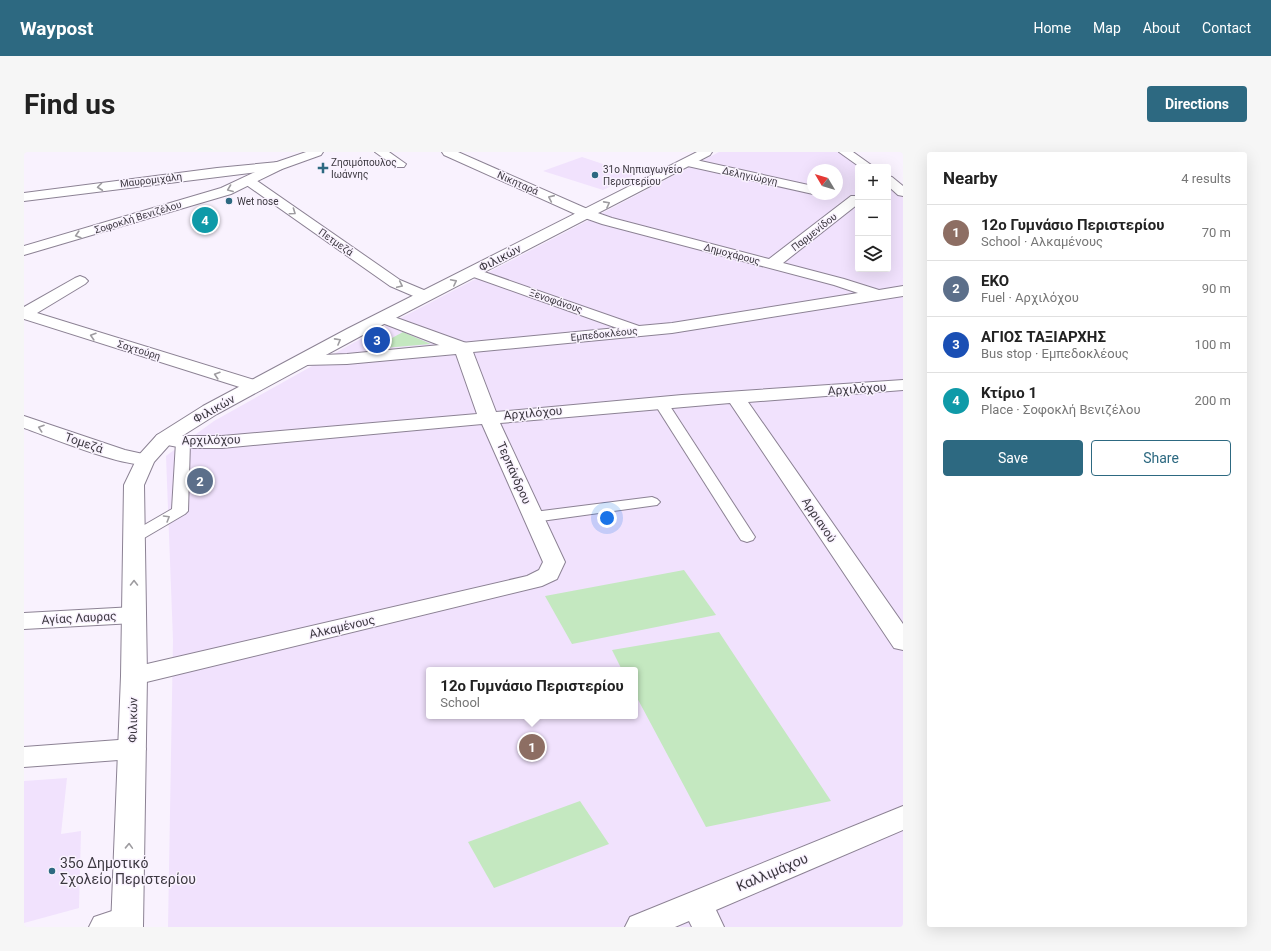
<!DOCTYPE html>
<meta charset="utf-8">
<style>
:root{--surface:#fff;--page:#f6f6f6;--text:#222;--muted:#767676;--line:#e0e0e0;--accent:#2d6981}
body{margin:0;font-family:Roboto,sans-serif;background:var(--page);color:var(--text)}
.controls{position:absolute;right:12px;top:12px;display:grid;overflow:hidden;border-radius:4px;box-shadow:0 4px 16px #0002}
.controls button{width:36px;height:36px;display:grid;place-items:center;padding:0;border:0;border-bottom:1px solid var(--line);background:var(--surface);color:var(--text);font:20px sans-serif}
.compass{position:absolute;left:783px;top:12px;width:36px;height:36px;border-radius:50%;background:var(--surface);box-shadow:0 4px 16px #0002;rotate:308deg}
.you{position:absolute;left:583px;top:366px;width:14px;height:14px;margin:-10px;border:3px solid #fff;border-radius:50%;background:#1a73e8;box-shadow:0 0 0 6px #1a73e833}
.badge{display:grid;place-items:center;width:26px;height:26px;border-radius:50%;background:var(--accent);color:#fff;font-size:13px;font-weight:700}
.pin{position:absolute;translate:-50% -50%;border:2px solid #fff;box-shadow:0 1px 4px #0006}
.popup{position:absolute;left:402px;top:515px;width:212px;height:52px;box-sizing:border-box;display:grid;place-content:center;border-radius:4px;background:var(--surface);filter:drop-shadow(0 1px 3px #0005);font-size:13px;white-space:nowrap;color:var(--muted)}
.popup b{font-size:15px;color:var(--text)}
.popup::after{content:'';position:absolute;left:50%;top:100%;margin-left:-8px;border:8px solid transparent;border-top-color:var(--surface)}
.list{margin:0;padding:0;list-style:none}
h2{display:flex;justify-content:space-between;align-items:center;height:52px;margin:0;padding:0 16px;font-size:17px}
h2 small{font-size:13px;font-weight:400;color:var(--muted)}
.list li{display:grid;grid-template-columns:26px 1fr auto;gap:12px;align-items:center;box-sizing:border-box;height:56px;padding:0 16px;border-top:1px solid var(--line)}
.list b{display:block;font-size:15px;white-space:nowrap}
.list p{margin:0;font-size:13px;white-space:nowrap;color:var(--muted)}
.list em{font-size:13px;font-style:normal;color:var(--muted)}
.actions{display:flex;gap:8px;padding:12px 16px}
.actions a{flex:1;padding:9px 0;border:1px solid var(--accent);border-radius:4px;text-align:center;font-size:14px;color:var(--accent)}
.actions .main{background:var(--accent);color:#fff}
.icon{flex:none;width:22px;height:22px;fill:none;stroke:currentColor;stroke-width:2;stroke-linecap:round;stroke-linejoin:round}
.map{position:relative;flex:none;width:879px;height:775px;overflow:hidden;border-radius:4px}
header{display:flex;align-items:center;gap:24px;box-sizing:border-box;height:56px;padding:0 20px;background:var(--accent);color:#fff}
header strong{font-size:19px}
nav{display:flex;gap:22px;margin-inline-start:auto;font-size:14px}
.intro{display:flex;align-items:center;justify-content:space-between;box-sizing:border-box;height:96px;padding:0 24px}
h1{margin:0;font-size:28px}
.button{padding:10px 18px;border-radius:4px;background:var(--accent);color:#fff;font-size:14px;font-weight:700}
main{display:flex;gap:24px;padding:0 24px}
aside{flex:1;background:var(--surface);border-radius:4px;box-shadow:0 4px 16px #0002}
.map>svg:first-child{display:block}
.built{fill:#f1e2fd;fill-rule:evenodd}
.green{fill:#c4e8c0}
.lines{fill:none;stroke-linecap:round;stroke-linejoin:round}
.service-casing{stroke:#8c8294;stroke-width:2}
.pedestrian-casing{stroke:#8c8294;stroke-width:2}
.minor-casing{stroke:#8c8294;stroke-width:2}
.tertiary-casing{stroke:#8c8294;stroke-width:2}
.service{fill:#fff;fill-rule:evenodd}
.pedestrian{fill:#fff;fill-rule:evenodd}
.minor{fill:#fff;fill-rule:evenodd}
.tertiary{fill:#fff;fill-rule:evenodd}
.oneway{stroke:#9e9ca0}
.poi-dot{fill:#2d6981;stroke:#f9f2fe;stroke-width:1.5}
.labels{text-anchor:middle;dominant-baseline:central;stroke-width:3;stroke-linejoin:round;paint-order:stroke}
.far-poi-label{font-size:10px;fill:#3c3840;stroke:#f9f2fe;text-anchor:start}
.far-street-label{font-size:10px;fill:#3c3840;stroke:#f9f2fe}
.street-label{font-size:12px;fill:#3c3840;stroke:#f9f2fe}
.near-poi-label{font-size:14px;fill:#3c3840;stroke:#f9f2fe;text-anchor:start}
.near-street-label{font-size:14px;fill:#3c3840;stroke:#f9f2fe}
</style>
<header>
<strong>Waypost</strong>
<nav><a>Home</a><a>Map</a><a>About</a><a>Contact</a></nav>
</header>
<div class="intro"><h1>Find us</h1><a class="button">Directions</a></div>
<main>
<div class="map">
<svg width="879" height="775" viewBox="0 0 879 775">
<rect width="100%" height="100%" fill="#f9f2fe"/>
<g class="built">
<path d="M695,0H816L839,15H834V117H864V31L879,45V775H144L149,488L142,304L190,269L331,190ZM789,18H813V42H789ZM405,518H611V564H405Z"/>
<polygon points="558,5 579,12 617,20 579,38 519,19"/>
<polygon points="43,626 37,682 57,679 55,756 0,771 0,629"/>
</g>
<g class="green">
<polygon points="379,180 407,192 348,197"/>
<polygon points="660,418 692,463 548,492 521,444"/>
<polygon points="695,480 807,649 682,675 611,542 611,518 598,518 588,498"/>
<polygon points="556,649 585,692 470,736 444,690"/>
</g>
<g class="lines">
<g class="service-casing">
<g id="service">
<polygon points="637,247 642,248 644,251 731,385 729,388 723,390 717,388 715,385 630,251 632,248"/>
<polygon points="159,286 164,287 166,290 164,359 161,362 115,389 109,391 103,389 101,386 103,383 148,357 152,290 154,287"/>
<polygon points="628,345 633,347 636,350 633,353 510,370 504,368 502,365 504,362 510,360"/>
</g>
</g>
<g class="pedestrian-casing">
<g id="pedestrian">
<polygon points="359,161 445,192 447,196 445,200 439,201 433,200 353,169 351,166 353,163"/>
<polygon points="108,587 118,590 122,597 118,604 108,607 0,615 0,595"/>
</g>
</g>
<g class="minor-casing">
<g id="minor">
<polygon points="351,0 365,0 382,12 380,15 372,15"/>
<polygon points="418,0 434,0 568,59 588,66 745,107 827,44 834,44 834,52 759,111 820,127 855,138 879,134 879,144 648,181 449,200 472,260 658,243 879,228 879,238 724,250 879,472 879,498 870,496 706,251 476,271 541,410 533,427 518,434 110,533 101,530 97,524 101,518 110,515 503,424 515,418 519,410 458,272 198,296 159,296 133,291 130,287 133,283 140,281 159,284 198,284 453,262 432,202 323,212 280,213 274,212 271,208 274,204 323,202 593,176 444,123 442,120 444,117 449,116 615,174 648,171 834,141 810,133 578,72 558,65 420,3"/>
<polygon points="815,0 829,0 850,15 836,15"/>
<polygon points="663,6 789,34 789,42 659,13 657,10"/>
<polygon points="254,10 260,14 258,17 0,49 0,41 193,16"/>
<polygon points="864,24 868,25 879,34 879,44 874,43 864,34"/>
<polygon points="225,25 229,26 376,128 407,141 409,144 407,147 401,149 366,134 221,32 219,29 221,26"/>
<polygon points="56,124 61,126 64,129 61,132 13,161 237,230 240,234 237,238 231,239 225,238 0,167 0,155 51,126"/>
<path d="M0,264L101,298L128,304L131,308L128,312C104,318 26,285 0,276Z"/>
<polygon points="110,455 118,458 122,463 118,468 110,471 0,477 0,461"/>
<polygon points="879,654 879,678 692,758 700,775 668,775 665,769 651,775 601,775 606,765"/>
<polygon points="103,754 114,758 119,768 116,775 65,775 70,765"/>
</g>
</g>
<g class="tertiary-casing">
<g id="tertiary">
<polygon points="282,0 299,0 297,3 258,17 207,42 0,103 0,94 197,36 250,11"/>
<polygon points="673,0 688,0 686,3 335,185 193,262 147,291 130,310 120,333 123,524 119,775 87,775 97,524 100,333 114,304 133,283 179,254 323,177"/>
</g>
</g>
<use href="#service" class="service"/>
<use href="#pedestrian" class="pedestrian"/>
<use href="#minor" class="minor"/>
<use href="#tertiary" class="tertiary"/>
</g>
<defs><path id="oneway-chevron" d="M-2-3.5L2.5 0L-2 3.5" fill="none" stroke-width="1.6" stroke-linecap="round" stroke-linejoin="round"/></defs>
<g class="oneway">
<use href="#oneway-chevron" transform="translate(76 35) rotate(173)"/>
<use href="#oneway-chevron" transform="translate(206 37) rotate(159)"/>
<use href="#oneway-chevron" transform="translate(527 46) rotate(-156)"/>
<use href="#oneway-chevron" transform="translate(583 52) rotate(-28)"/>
<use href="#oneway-chevron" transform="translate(269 60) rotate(35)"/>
<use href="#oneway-chevron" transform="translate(54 83) rotate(163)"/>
<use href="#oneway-chevron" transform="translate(430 130) rotate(-27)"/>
<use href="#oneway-chevron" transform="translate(376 133) rotate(25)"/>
<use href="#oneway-chevron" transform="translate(69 184) rotate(-163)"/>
<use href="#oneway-chevron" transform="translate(314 189) rotate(-29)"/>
<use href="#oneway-chevron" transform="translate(193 223) rotate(-163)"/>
<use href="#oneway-chevron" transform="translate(17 276) rotate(-161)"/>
<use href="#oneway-chevron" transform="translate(143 366) rotate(-31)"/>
<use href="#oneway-chevron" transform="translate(110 431) rotate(-90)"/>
<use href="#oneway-chevron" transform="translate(105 694) rotate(-88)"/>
</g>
<g class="poi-dot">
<path d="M297 10h4v4h4v4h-4v4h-4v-4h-4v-4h4z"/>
<circle cx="571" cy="23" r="4"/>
<circle cx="205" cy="49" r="4"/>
<circle cx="28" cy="719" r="4"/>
</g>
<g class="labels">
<g class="far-poi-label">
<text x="307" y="10">Ζησιμόπουλος<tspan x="307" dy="12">Ιωάννης</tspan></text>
<text x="579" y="17">31ο Νηπιαγωγείο<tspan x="579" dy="12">Περιστερίου</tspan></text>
<text x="213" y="49">Wet nose</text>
</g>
<g class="far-street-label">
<text transform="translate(726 24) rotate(12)">Δεληγιώργη</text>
<text transform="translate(127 28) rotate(-7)">Μαυρομιχάλη</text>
<text transform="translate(494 31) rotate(24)">Νικηταρά</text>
<text transform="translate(114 65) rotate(-17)">Σοφοκλή Βενιζέλου</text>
<text transform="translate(790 80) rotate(-38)">Παρμενίδου</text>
<text transform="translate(312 90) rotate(35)">Πετμεζά</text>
<text transform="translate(708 102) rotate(15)">Δημοχάρους</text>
<text transform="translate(532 149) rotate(19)">Ξενοφάνους</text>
<text transform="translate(580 182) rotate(-6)">Εμπεδοκλέους</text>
<text transform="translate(115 198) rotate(17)">Σαχτούρη</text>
</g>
<g class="street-label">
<text transform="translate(476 106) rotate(-27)">Φιλικών</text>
<text transform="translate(833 237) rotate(-4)">Αρχιλόχου</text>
<text transform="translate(190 257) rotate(-29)">Φιλικών</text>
<text transform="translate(509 261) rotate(-5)">Αρχιλόχου</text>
<text transform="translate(187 288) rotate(-1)">Αρχιλόχου</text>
<text transform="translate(60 291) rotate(19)">Τομεζά</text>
<text transform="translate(490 321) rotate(66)">Τερπάνδρου</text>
<text transform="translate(795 368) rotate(56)">Αρριανού</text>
<text transform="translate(55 466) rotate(-3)">Αγίας Λαυρας</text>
<text transform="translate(318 475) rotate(-13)">Αλκαμένους</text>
<text transform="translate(109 568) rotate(-89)">Φιλικών</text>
</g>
<g class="near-poi-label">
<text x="36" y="711">35ο Δημοτικό<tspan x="36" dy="16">Σχολείο Περιστερίου</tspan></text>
</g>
<g class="near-street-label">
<text transform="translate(748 720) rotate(-23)">Καλλιμάχου</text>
</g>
</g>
</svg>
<div class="controls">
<button>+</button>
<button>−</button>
<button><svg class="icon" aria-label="layers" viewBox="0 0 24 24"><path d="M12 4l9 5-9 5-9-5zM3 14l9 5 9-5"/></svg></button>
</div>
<svg class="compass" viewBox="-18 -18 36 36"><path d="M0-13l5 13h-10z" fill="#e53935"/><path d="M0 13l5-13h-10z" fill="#767676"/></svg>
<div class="you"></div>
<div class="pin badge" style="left:508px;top:595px;background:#8d6e63">1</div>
<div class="popup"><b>12ο Γυμνάσιο Περιστερίου</b>School</div>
<div class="pin badge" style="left:176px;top:329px;background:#5c6f8a">2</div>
<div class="pin badge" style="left:353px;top:188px;background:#1a4fb4">3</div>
<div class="pin badge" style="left:181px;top:68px;background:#0f9aa8">4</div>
</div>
<aside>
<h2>Nearby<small>4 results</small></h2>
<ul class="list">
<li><span class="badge" style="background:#8d6e63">1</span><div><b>12ο Γυμνάσιο Περιστερίου</b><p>School · Αλκαμένους</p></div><em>70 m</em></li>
<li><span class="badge" style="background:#5c6f8a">2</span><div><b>EKO</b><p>Fuel · Αρχιλόχου</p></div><em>90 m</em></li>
<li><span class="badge" style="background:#1a4fb4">3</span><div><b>ΑΓΙΟΣ ΤΑΞΙΑΡΧΗΣ</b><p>Bus stop · Εμπεδοκλέους</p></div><em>100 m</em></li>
<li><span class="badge" style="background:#0f9aa8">4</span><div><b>Κτίριο 1</b><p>Place · Σοφοκλή Βενιζέλου</p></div><em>200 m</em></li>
</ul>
<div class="actions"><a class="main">Save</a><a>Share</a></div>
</aside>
</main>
